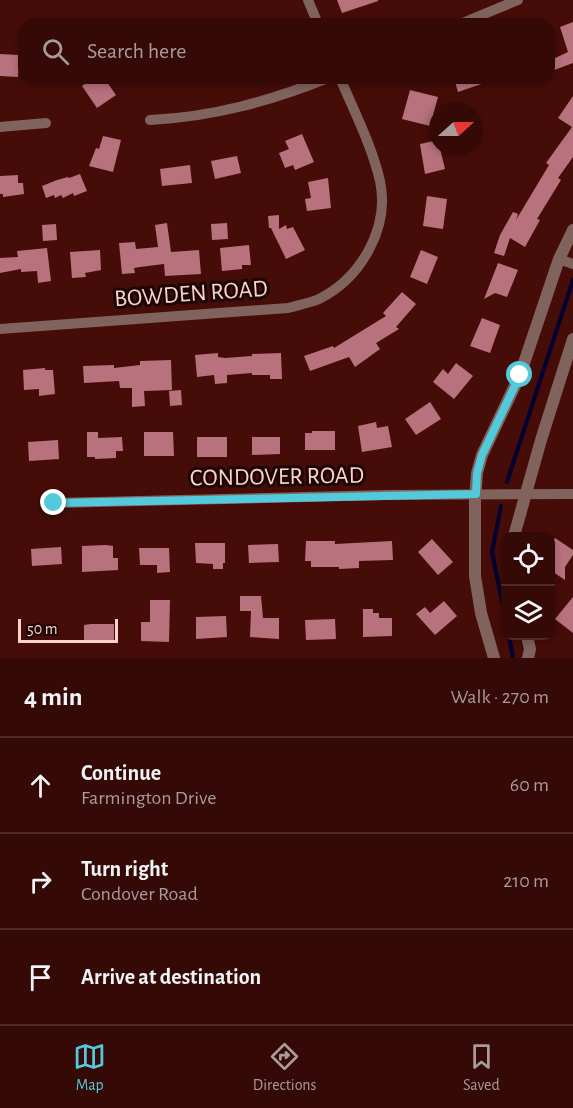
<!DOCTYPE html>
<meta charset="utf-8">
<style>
:root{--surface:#340906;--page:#3c1210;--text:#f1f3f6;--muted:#a99a9b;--line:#4e2a28;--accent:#53cadc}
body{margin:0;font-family:"Alegreya Sans",sans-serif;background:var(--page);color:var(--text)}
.controls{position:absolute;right:18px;bottom:18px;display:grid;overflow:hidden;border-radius:12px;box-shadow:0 3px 9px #0003}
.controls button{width:54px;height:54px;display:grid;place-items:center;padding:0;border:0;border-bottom:2px solid var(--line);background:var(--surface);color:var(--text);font:30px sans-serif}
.compass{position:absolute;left:429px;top:102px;width:54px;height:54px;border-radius:50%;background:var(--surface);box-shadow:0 3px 9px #0003;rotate:69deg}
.scale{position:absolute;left:18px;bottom:15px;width:100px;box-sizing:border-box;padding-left:6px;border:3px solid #f9d3cd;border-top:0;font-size:16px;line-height:21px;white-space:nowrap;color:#f9d3cd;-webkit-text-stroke:4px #1d0504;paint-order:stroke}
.stop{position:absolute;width:18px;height:18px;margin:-14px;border:4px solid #53cadc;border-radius:50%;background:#fff}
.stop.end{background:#53cadc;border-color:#fff;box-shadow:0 2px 6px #0008}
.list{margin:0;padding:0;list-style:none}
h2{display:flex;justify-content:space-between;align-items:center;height:78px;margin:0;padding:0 24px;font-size:26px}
h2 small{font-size:20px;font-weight:400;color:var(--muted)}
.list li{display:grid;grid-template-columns:39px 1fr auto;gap:18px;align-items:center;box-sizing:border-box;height:96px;padding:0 24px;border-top:2px solid var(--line)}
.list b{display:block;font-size:22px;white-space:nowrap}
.list p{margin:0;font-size:20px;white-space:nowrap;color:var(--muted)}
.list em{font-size:20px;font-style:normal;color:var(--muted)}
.icon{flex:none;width:33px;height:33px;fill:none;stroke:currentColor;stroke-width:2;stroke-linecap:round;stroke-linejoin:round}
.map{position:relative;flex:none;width:573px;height:658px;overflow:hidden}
.search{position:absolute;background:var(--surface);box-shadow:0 3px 9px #0003;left:18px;right:18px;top:18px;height:66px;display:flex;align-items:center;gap:15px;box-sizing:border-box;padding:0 21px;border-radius:18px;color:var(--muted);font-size:22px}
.sheet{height:366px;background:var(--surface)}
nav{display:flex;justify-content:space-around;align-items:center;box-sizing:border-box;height:84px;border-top:2px solid var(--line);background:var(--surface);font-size:16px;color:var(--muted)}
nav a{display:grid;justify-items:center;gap:3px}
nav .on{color:var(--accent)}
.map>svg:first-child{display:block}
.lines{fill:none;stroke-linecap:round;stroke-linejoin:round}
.stream{stroke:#020031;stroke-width:4}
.building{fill:#b7727e}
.minor{stroke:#81635e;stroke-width:10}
.tertiary{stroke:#81635e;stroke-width:12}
.route{stroke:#53cadc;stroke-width:8}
.labels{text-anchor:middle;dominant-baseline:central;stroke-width:6;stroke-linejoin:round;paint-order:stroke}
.street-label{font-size:24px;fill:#f9d3cd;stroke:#1d0504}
</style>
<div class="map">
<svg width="573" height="658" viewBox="0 0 573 658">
<rect width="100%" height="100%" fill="#460c08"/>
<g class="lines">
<g class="stream">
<polyline points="507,482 573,280"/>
<polyline points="501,506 492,552 506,620"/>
<polyline points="509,636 513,658"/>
</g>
</g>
<g class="building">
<polygon points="337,0 378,0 378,1 342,13"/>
<polygon points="573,22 573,63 549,72 549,61 568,52 560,27"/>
<polygon points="0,54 19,55 18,77 0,76"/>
<polygon points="83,78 104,78 116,95 97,108 82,86 86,83"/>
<polygon points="454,78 493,78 493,80 458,92"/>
<polygon points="410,90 438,97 433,115 438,113 438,128 402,119"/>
<polygon points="573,96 573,157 558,178 561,180 537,219 540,220 525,247 510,238 504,256 494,253 500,235 513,212 518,214 516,220 549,165 546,163 572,127 558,118"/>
<polygon points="302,134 314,162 295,170 293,165 285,168 279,153 289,149 285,141"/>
<polygon points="103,136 121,140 113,172 89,166 96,148 99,149"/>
<polygon points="438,140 445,169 425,174 420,144"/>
<polygon points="237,156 241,173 215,179 211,161"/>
<polygon points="190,165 192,183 162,186 160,169"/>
<polygon points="80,174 87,191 74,196 73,193 63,198 61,195 55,198 54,195 46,198 42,186 57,180 68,177 69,178"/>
<polygon points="18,175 18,183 23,183 24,194 3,197 3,194 0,194 0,176"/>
<polygon points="328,178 331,208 307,211 305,199 311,198 308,182"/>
<polygon points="427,196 447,199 443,229 423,226"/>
<polygon points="279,215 279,229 286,225 287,229 293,227 305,250 286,259 271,228 269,228 268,216"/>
<polygon points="167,223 171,252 199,250 201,274 165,276 164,264 140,267 134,268 135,273 122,274 119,243 135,242 136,249 158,247 155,225"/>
<polygon points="227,223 228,239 212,240 211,224"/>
<polygon points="56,224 57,240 43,241 42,225"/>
<polygon points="249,245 251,265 242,265 242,269 222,271 220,248"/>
<polygon points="47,248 51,281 38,283 37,271 21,272 21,269 0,273 0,258 18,257 17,251"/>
<polygon points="100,250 101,270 85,273 86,277 72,278 70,252"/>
<polygon points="421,250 438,257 427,284 410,277"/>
<polygon points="498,263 518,270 507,297 495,293 484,299"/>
<polygon points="402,292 416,304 396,327 399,329 376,343 380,349 355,367 349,357 310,371 304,356 333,346 334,348 386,316 383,313"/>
<polygon points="482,318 500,325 490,353 470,346"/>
<polygon points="218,353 218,357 225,358 252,356 252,354 281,353 282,379 270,379 270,375 252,375 252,373 227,375 227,383 215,384 214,375 197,377 195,355"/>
<polygon points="171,360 172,390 144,391 145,406 132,407 132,388 120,388 119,381 84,383 83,366 114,365 114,368 140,365 140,361"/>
<polygon points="456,363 473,376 454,399 433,382 443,369 448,374"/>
<polygon points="45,368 45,370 53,370 55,394 39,396 39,389 24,390 23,370"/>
<polygon points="181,390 182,405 170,406 169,391"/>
<polygon points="430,402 441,419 416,435 405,419"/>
<polygon points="376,422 377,428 388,426 392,447 362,452 358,426"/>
<polygon points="312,431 335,431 335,450 305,450 305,433 312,433"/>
<polygon points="87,432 98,432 98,438 122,437 123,451 116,451 116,458 95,459 95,457 87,457"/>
<polygon points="144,432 173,432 174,456 144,456"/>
<rect x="197" y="437" width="30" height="20"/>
<polygon points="252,437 280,437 280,454 252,455"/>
<polygon points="58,440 59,459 29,461 28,442"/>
<polygon points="555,538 573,550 573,555 565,567 565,580 550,570 550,545"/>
<polygon points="432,539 453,562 438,575 418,552"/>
<polygon points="306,541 335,541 335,544 392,541 393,560 359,561 359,568 339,569 339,567 311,567 311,561 305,561"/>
<polygon points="195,543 225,543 225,563 223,563 223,569 213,569 213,564 196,563"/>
<polygon points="278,544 279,562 249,563 248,545"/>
<polygon points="106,545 113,546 113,558 118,558 118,570 82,572 82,546"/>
<polygon points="61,547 62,564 32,566 31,549"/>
<polygon points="139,548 169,548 170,572 157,573 157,565 140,565"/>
<polygon points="240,596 261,596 263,618 279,618 279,639 250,637 251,611 240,611"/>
<polygon points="573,597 573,633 555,619"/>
<polygon points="150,600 170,600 169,642 141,641 141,622 150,622"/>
<polygon points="444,601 457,616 435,635 416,614 425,607 430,613"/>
<polygon points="363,609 373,609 373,613 379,613 379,618 392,618 392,636 363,637"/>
<polygon points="226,616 227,637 196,639 196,617"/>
<polygon points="335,619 336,639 306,640 305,620"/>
<polygon points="91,624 114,624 114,643 84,643 84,625"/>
</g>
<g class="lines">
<g class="minor">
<polyline points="308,0 318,24"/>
<polyline points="460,24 518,0"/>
<path d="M150,120C213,117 270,101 328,78"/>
<polyline points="0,127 46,123"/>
<polyline points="559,259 573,264"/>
<path d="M0,329L288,308C298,305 310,303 319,299C361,278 390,228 380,181C372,146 354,111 340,78"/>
<polyline points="54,503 387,495 573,494"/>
</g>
<g class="tertiary">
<polyline points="514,536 541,440 573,339"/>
<polyline points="527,636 530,649 528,658"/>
<polyline points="494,658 481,613 475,576 475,499 477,473 482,455 520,375 559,259 573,230"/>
</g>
</g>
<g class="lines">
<polyline class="route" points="54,503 476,494 477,473 482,455 520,375"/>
</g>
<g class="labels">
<g class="street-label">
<text transform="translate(191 294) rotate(-4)">BOWDEN ROAD</text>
<text transform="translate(277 477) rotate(-1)">CONDOVER ROAD</text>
</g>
</g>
</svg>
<div class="controls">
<button><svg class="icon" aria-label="locate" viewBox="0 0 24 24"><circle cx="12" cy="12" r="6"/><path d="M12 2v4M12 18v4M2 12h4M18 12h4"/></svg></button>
<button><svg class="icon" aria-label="layers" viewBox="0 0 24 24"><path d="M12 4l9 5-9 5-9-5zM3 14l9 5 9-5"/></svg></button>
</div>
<svg class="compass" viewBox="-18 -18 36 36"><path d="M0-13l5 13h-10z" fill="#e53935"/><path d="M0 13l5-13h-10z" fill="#a99a9b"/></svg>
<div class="scale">50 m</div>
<div class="stop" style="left:520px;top:375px"></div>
<div class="stop end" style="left:54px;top:503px"></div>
<div class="search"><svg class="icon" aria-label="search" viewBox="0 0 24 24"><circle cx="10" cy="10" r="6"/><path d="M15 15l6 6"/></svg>Search here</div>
</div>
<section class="sheet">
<h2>4 min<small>Walk · 270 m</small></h2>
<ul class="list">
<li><svg class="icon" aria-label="ahead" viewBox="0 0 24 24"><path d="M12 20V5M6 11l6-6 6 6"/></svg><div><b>Continue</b><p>Farmington Drive</p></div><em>60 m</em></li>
<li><svg class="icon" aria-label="right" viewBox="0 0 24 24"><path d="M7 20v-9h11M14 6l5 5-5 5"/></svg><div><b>Turn right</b><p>Condover Road</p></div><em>210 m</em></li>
<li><svg class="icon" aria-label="arrive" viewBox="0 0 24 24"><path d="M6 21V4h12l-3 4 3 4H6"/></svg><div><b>Arrive at destination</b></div></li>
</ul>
</section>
<nav>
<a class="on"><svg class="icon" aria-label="map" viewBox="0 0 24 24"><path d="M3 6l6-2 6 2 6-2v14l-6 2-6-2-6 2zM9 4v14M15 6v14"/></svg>Map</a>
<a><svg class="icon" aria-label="directions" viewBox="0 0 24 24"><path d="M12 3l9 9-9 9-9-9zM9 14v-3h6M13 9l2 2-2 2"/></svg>Directions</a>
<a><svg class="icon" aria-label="saved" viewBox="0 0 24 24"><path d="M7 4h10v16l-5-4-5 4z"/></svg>Saved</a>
</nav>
